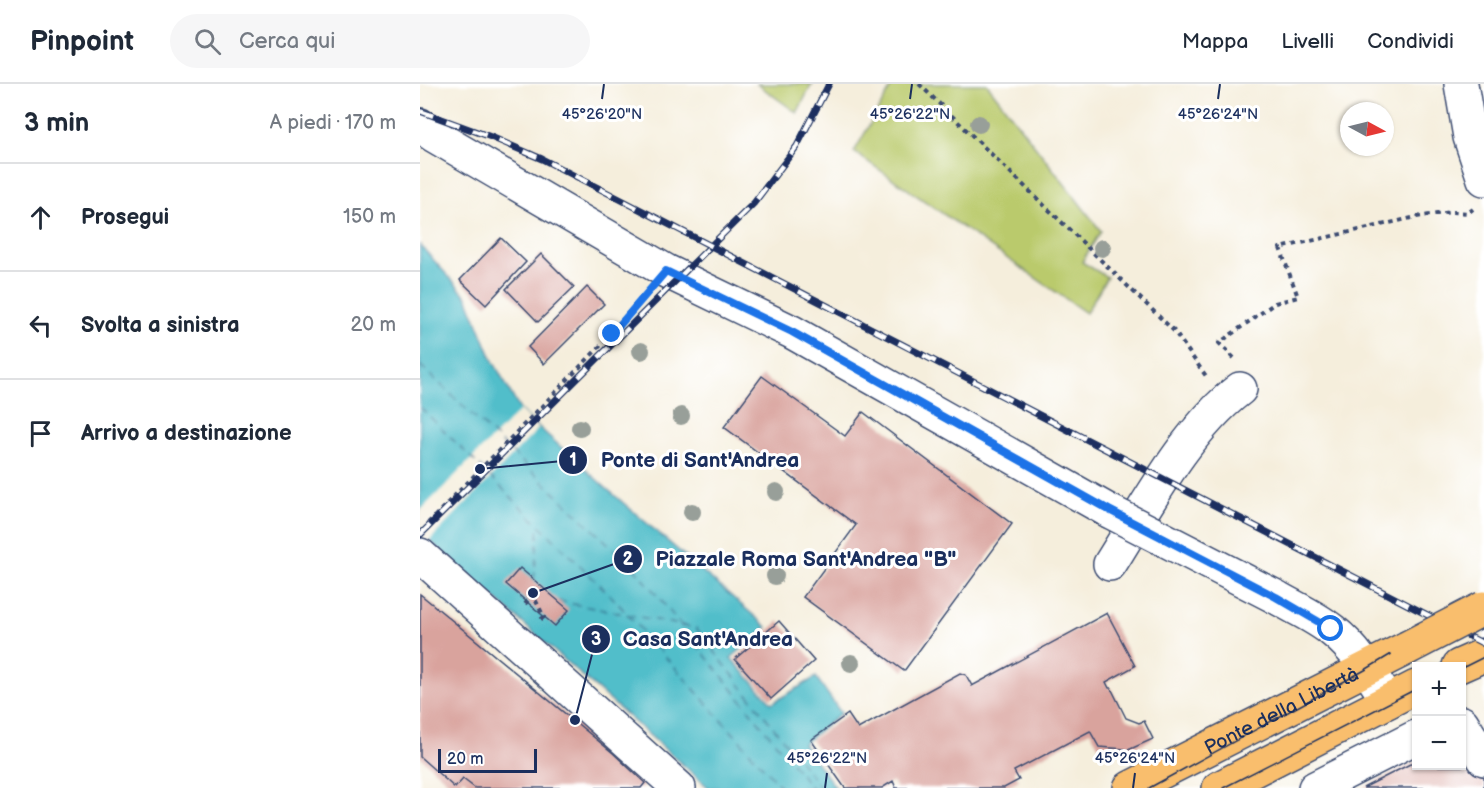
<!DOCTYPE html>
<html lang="it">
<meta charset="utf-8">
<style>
:root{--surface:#fff;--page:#f6f6f7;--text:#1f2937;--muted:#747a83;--line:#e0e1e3}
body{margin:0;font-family:"Balsamiq Sans",sans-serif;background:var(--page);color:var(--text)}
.controls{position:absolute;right:18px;bottom:18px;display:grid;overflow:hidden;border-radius:0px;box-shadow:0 2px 4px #0004}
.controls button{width:54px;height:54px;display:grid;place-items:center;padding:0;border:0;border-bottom:2px solid var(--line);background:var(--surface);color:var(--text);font:30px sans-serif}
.compass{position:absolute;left:920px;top:18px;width:54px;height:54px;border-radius:50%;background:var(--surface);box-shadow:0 2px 4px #0004;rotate:97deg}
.scale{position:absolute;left:18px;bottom:15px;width:99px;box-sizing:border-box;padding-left:6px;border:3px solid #1b2f5e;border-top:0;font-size:16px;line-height:21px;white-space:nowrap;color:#1b2f5e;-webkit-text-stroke:4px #fff;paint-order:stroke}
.stop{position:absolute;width:18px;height:18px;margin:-14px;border:4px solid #1a73e8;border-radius:50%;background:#fff}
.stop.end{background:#1a73e8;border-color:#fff;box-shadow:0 2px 6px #0008}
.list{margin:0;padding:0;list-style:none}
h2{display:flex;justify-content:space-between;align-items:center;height:78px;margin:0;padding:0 24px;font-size:26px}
h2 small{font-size:20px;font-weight:400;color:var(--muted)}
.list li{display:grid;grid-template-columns:39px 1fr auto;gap:18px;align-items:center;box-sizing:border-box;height:108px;padding:0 24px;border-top:2px solid var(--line)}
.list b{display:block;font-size:22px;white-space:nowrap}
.list em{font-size:20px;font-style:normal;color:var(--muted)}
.icon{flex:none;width:33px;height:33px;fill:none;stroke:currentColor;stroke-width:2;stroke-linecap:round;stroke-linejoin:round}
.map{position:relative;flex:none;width:1064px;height:704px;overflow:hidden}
header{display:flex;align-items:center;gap:36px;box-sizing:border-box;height:84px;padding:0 30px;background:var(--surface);border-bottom:2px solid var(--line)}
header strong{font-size:28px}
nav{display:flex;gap:33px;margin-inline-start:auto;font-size:21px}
.search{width:420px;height:54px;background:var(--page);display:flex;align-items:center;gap:15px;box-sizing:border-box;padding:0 21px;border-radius:33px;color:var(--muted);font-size:22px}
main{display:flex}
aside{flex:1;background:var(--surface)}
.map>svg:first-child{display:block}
.green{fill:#baca6c;stroke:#6a7c65;stroke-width:1.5}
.water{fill:#51beca;stroke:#367694;stroke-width:1.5}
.pier{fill:#f5eedc}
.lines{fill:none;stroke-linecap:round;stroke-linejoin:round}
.ferry{stroke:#2e6184;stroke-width:1.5;stroke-dasharray:8 6;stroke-linecap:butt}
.building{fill:#d9a39d}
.minor-casing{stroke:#3c4c71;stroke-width:36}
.major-casing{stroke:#3c4c71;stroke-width:36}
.path{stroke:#3c4c71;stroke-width:4;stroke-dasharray:4.5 4.5;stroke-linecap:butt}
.minor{stroke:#fff;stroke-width:33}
.major{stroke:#f9be6d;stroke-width:33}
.tram{stroke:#1b2f5e;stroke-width:1.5}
.rail-casing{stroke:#1b2f5e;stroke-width:7}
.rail{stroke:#fff;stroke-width:4.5;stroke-dasharray:14;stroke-linecap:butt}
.minor-bridge-casing{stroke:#3c4c71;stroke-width:36;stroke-linecap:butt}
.major-bridge-casing{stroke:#3c4c71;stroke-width:36;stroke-linecap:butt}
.minor-bridge{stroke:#fff;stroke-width:33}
.major-bridge{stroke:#f9be6d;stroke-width:33}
.tree{fill:#989f99}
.route{stroke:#1a73e8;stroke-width:8}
.ticks{fill:none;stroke:#1b2f5e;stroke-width:2}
.labels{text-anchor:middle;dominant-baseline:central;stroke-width:6;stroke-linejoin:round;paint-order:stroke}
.street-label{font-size:20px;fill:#1b2f5e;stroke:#fff}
.ticks-label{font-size:15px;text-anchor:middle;fill:#1b2f5e;stroke:#fff;stroke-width:6;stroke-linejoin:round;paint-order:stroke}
.leader{fill:none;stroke:#1b2f5e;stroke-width:2}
.callout-dot{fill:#1b2f5e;stroke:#fff;stroke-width:2}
.mark-label{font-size:18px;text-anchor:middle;font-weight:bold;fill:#fff}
.callout-label{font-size:21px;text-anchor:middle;font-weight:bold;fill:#1b2f5e;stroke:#fff;stroke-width:6;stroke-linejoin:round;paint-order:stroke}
</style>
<header>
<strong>Pinpoint</strong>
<div class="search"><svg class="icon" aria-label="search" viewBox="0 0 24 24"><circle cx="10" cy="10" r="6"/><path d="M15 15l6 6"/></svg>Cerca qui</div>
<nav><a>Mappa</a><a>Livelli</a><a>Condividi</a></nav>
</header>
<main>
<aside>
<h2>3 min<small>A piedi · 170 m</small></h2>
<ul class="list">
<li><svg class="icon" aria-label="ahead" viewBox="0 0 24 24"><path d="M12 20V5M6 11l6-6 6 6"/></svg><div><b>Prosegui</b></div><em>150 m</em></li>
<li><svg class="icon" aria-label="left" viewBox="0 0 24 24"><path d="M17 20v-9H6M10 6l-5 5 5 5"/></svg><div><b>Svolta a sinistra</b></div><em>20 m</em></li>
<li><svg class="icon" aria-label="arrive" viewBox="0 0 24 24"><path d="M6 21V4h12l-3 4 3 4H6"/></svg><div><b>Arrivo a destinazione</b></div></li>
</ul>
</aside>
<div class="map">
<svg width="1064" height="704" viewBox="0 0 1064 704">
<rect width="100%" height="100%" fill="#fff"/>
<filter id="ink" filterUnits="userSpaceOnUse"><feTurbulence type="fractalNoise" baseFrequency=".0167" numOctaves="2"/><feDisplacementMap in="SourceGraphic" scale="12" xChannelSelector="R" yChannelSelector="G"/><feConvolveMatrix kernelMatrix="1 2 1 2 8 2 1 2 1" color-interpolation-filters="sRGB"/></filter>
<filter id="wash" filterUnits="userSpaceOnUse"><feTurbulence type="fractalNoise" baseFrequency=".008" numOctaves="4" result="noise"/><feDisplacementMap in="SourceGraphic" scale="24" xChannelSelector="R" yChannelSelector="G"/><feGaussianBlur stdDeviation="1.35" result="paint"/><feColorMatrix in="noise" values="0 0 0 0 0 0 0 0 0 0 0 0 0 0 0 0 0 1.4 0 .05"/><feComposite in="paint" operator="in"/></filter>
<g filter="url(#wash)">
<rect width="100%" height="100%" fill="#f5eedc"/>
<g class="green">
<polygon points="337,0 392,0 377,29"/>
<polygon points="473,0 567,0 681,147 662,178 687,193 666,229 434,68"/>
</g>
<polygon class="water" points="0,161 47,213 72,275 100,326 185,403 347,543 311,574 352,619 396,593 421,629 383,660 416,704 289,704 0,448"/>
<polygon class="pier" points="100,326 119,344 7,459 0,452 0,427"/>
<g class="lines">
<g class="ferry">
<polyline points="0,281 219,489 392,704"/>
<polyline points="0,323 193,514 362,704"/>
<polyline points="114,496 119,441"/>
<polyline points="138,517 276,544 401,704"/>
</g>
</g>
<g id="blocks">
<g class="building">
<polygon points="81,154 106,178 66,221 40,196"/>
<polygon points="121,170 154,203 118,238 86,205"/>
<polygon points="167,203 184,220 124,280 108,263"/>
<polygon points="342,292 425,352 443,328 592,440 484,587 383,513 436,441 304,343"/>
<polygon points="100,484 149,526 135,542 86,500"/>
<polygon points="0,510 193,669 225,699 221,704 55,704 43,695 35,704 0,673"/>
<polygon points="687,529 715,582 686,598 689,604 691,604 706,634 719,639 724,637 733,655 706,667 705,665 679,663 670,647 594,687 599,696 584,704 476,704 473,697 462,704 425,704 391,656 428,630 438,645 540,589 546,591 552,602"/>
<polygon points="359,537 394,577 351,615 315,575"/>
<polygon points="1055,672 1064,692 1064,704 943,704 996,677 996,682 1042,682 1042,674 1043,678"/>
</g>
</g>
</g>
<g filter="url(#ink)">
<use href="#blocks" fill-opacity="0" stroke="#3c4c71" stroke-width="1.5"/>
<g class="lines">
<g class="minor-casing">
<g id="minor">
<polyline points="1041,0 1050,53 1064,95"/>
<polyline points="0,41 13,51 246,187 372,248 689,427"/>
<polyline points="0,471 259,704"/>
<path d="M690,480C726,423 766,346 820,305"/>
<path d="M856,513C875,524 896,533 913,547C936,565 952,592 968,617"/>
<polyline points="1042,639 1064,675"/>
<polyline points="895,704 996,653"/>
</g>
</g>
<g class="major-casing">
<g id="major">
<polyline points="1039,582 1064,571"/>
<path id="s1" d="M710,704L987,564"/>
<polyline points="799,704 996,603"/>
</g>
</g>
<g class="path">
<polyline points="499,0 754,247 786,292"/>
<polyline points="814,274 799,259 855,219 878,213 860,164 996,133 1031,128 1048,129 1053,125"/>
<polyline points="8,439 192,250 224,212"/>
<polyline points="105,520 113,511 124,533 120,536"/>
</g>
<use href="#minor" class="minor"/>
<use href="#major" class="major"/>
<g class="tram">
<polyline points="1042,584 1064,573"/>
<polyline points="729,704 945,586 1013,545 1064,519"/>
<polyline points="803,704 996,605"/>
</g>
<g class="rail-casing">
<g id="rail">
<polyline points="0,27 71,53 122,75 1064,560"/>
<polyline points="0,451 334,119 377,62 409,0"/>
</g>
</g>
<use href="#rail" class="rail"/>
<g class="minor-bridge-casing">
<polyline id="minor-bridge" points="689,427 856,513"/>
</g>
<g class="major-bridge-casing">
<polyline id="major-bridge" points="987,564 1064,524"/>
</g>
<use href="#minor-bridge" class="minor-bridge"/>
<use href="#major-bridge" class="major-bridge"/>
</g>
<g class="tree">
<circle cx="559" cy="40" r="9"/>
<circle cx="682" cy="164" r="9"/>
<circle cx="221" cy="267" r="9"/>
<circle cx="261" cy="332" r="9"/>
<circle cx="160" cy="344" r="9"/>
<circle cx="356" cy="408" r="9"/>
<circle cx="272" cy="428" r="9"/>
<circle cx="355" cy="492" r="9"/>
<circle cx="431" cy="579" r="9"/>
</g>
</g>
<g class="lines" filter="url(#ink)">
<polyline class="route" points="192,250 246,187 372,248 689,426 856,513 911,545"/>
</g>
<path class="ticks" d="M182,15L184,0M490,15L492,0M798,15L800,0M405,704L407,689M713,704L715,689"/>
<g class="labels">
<g class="street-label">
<text stroke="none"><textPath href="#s1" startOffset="170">Ponte della Libertà</textPath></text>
</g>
</g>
<g class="ticks-label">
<text x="182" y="35">45°26'20"N</text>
<text x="490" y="35">45°26'22"N</text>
<text x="798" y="35">45°26'24"N</text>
<text x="407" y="679">45°26'22"N</text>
<text x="715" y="679">45°26'24"N</text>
</g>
<path class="leader" d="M60 385L153 376M113 509L208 475M155 636L176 555"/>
<g class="callout-dot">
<circle cx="60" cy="385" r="6"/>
<circle cx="113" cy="509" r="6"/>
<circle cx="155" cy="636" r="6"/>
<circle cx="153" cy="376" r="15"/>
<circle cx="208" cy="475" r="15"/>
<circle cx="176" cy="555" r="15"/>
</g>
<g class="mark-label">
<text x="153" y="382">1</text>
<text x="208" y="481">2</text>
<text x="176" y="561">3</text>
</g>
<g class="callout-label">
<text x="280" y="383">Ponte di Sant'Andrea</text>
<text x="386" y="482">Piazzale Roma Sant'Andrea "B"</text>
<text x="288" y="562">Casa Sant'Andrea</text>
</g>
</svg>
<div class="controls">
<button>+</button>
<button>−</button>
</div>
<svg class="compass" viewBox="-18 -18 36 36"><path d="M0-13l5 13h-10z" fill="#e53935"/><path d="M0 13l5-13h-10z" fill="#747a83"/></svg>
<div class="scale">20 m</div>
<div class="stop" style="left:911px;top:545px"></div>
<div class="stop end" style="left:192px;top:250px"></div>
</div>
</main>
